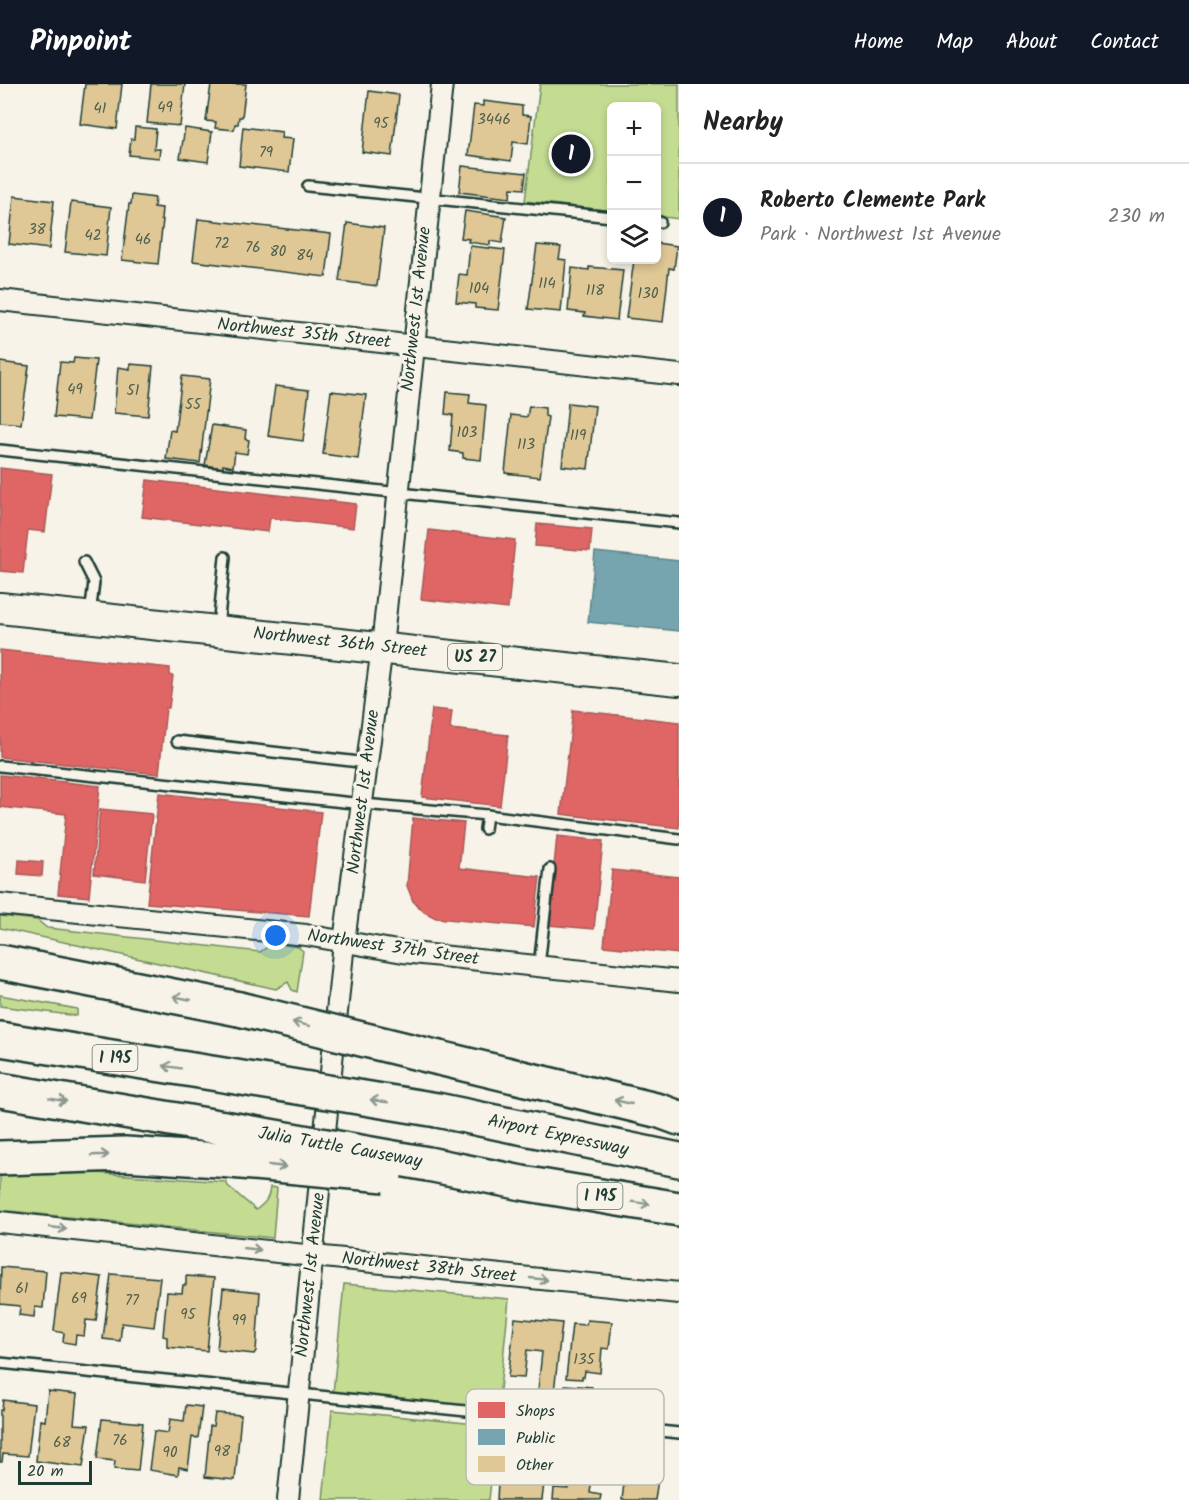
<!DOCTYPE html>
<meta charset="utf-8">
<style>
:root{--surface:#fff;--page:#f6f6f6;--text:#222;--muted:#767676;--line:#e0e0e0;--accent:#111827}
body{margin:0;font-family:Kalam,sans-serif;background:var(--page);color:var(--text)}
.controls{position:absolute;right:18px;top:18px;display:grid;overflow:hidden;border-radius:9px;box-shadow:0 3px 9px #0003}
.controls button{width:54px;height:54px;display:grid;place-items:center;padding:0;border:0;border-bottom:2px solid var(--line);background:var(--surface);color:var(--text);font:30px sans-serif}
.scale{position:absolute;left:18px;bottom:15px;width:74px;box-sizing:border-box;padding-left:6px;border:3px solid #1f3d34;border-top:0;font-size:16px;line-height:21px;white-space:nowrap;color:#1f3d34;-webkit-text-stroke:4px #f7f3e8;paint-order:stroke}
.you{position:absolute;left:276px;top:852px;width:21px;height:21px;margin:-15px;border:4px solid #fff;border-radius:50%;background:#1a73e8;box-shadow:0 0 0 9px #1a73e833}
.badge{display:grid;place-items:center;width:39px;height:39px;border-radius:50%;background:var(--accent);color:#fff;font-size:20px;font-weight:700}
.pin{position:absolute;translate:-50% -50%;border:3px solid #fff;box-shadow:0 2px 6px #0006}
.list{margin:0;padding:0;list-style:none}
h2{display:flex;justify-content:space-between;align-items:center;height:78px;margin:0;padding:0 24px;font-size:26px}
h2 small{font-size:20px;font-weight:400;color:var(--muted)}
.list li{display:grid;grid-template-columns:39px 1fr auto;gap:18px;align-items:center;box-sizing:border-box;height:108px;padding:0 24px;border-top:2px solid var(--line)}
.list b{display:block;font-size:22px;white-space:nowrap}
.list p{margin:0;font-size:20px;white-space:nowrap;color:var(--muted)}
.list em{font-size:20px;font-style:normal;color:var(--muted)}
.icon{flex:none;width:33px;height:33px;fill:none;stroke:currentColor;stroke-width:2;stroke-linecap:round;stroke-linejoin:round}
.map{position:relative;flex:none;width:679px;height:1416px;overflow:hidden}
header{display:flex;align-items:center;gap:36px;box-sizing:border-box;height:84px;padding:0 30px;background:var(--accent);color:#fff}
header strong{font-size:28px}
nav{display:flex;gap:33px;margin-inline-start:auto;font-size:21px}
main{display:flex}
aside{flex:1;background:var(--surface)}
.map>svg:first-child{display:block}
.green{fill:#c4dc92;stroke:#728c63;stroke-width:1.5}
.shops{fill:#e06666;stroke:#a65a57;stroke-width:1.5}
.public{fill:#76a5af;stroke:#5c868a;stroke-width:1.5}
.building{fill:#dfc796;stroke:#1f3d34;stroke-width:1.5}
.lines{fill:none;stroke-linecap:round;stroke-linejoin:round}
.lane-casing{stroke:#1f3d34;stroke-width:14}
.street-casing{stroke:#1f3d34;stroke-width:24}
.primary-casing{stroke:#1f3d34;stroke-width:34}
.highway-casing{stroke:#1f3d34;stroke-width:38}
.lane{stroke:#f7f3e8;stroke-width:9}
.street{stroke:#f7f3e8;stroke-width:20}
.primary{stroke:#f7f3e8;stroke-width:30}
.highway{stroke:#f7f3e8;stroke-width:33}
.highway-bridge-casing{stroke:#1f3d34;stroke-width:38;stroke-linecap:butt}
.highway-bridge{stroke:#f7f3e8;stroke-width:33}
.oneway{stroke:#8b988e}
.labels{text-anchor:middle;dominant-baseline:central;stroke-width:6;stroke-linejoin:round;paint-order:stroke}
.number-label{font-size:15px;fill:#4f604c}
.shield{fill:#f7f3e8;stroke:#60746a;stroke-width:1.5}
.shield-label{font-size:16px;font-weight:bold;fill:#1f3d34}
.street-label{font-size:18px;fill:#1f3d34;stroke:#f7f3e8}
.key{fill:#f7f3e8;stroke:#b6bcb2;stroke-width:1.5}
.key-label{font-size:16px;fill:#1f3d34}
</style>
<header>
<strong>Pinpoint</strong>
<nav><a>Home</a><a>Map</a><a>About</a><a>Contact</a></nav>
</header>
<main>
<div class="map">
<svg width="679" height="1416" viewBox="0 0 679 1416">
<rect width="100%" height="100%" fill="#f7f3e8"/>
<filter id="ink" filterUnits="userSpaceOnUse"><feTurbulence type="fractalNoise" baseFrequency=".0167" numOctaves="2"/><feDisplacementMap in="SourceGraphic" scale="12" xChannelSelector="R" yChannelSelector="G"/><feConvolveMatrix kernelMatrix="1 2 1 2 8 2 1 2 1" color-interpolation-filters="sRGB"/></filter>
<g filter="url(#ink)">
<g class="green">
<polygon points="540,0 679,0 679,135 657,132 656,22 612,22 611,127 525,117"/>
<polygon points="0,832 37,836 47,844 57,845 260,868 273,859 298,863 303,867 297,908 292,906 288,898 276,905 0,844"/>
<polygon points="0,911 77,925 77,932 0,922"/>
<path d="M55,1086L226,1098L228,1102L256,1126C265,1119 269,1115 270,1103L277,1104L273,1154L0,1126V1089Z"/>
<polygon points="344,1200 509,1215 498,1326 333,1309"/>
<polygon points="332,1326 497,1342 489,1416 323,1416"/>
</g>
<g class="shops">
<polygon points="0,384 52,390 45,448 28,446 23,489 0,487"/>
<polygon points="147,396 356,420 353,444 270,434 268,448 142,433"/>
<polygon points="537,440 592,445 590,467 535,462"/>
<polygon points="429,446 515,456 508,525 421,515"/>
<polygon points="0,566 170,584 170,591 173,592 169,624 166,624 159,690 0,673"/>
<polygon points="432,625 452,627 450,645 508,651 500,722 422,713"/>
<polygon points="573,626 679,638 679,744 561,730"/>
<polygon points="0,691 100,702 89,813 58,810 66,730 0,723"/>
<polygon points="159,709 321,728 309,832 147,819"/>
<polygon points="100,725 152,730 145,796 94,790"/>
<polygon points="413,734 464,739 459,784 540,793 534,843 436,834 424,828 413,817 407,802"/>
<polygon points="557,752 603,757 594,845 548,841"/>
<polygon points="19,776 43,778 42,792 18,790"/>
<polygon points="612,786 679,793 679,870 604,862"/>
</g>
<polygon class="public" points="595,468 679,477 679,547 588,538"/>
<g class="building">
<polygon points="85,0 122,0 117,45 80,40"/>
<polygon points="151,0 185,0 180,42 147,39"/>
<polygon points="211,0 246,0 242,33 239,33 238,40 235,40 234,46 215,44 216,38 206,37"/>
<polygon points="369,7 399,11 392,72 362,68"/>
<polygon points="483,17 522,22 522,31 531,32 528,60 513,58 511,77 468,71 474,21 483,22"/>
<polygon points="135,43 156,45 154,65 160,65 159,74 129,71 131,55 134,55"/>
<polygon points="243,43 282,48 281,54 293,55 289,88 239,82"/>
<polygon points="185,44 212,48 208,78 180,74"/>
<polygon points="462,82 526,89 524,105 511,104 510,114 459,108"/>
<polygon points="132,111 155,114 154,123 162,124 161,136 163,136 158,180 122,176 129,120 131,120"/>
<polygon points="14,112 54,117 49,165 9,160"/>
<polygon points="71,118 111,123 106,172 65,168"/>
<polygon points="465,127 506,133 502,159 490,157 490,161 468,158 469,155 461,154"/>
<polygon points="198,135 331,150 326,193 193,177"/>
<polygon points="347,139 384,144 377,202 339,197"/>
<polygon points="656,159 677,162 674,185 669,184 663,238 626,234 634,176 656,176"/>
<polygon points="537,161 561,163 559,175 566,176 561,228 528,225"/>
<polygon points="470,162 505,166 498,226 475,224 475,220 456,218 459,190 467,191"/>
<polygon points="589,183 623,186 617,236 584,232 585,229 568,227 572,184 589,186"/>
<polygon points="74,274 96,276 89,336 54,333 60,278 73,279"/>
<polygon points="0,278 29,282 21,340 0,338"/>
<polygon points="130,280 153,282 148,332 114,329 118,283 130,285"/>
<polygon points="182,292 210,295 200,379 166,375 170,346 175,347"/>
<polygon points="275,302 309,306 303,357 268,352"/>
<polygon points="331,307 366,311 358,375 323,370"/>
<polygon points="447,308 470,310 469,319 486,321 481,376 463,374 463,369 450,367 453,331 445,330"/>
<polygon points="568,319 595,322 588,385 562,382"/>
<polygon points="529,322 545,324 545,332 548,333 540,393 505,389 511,331 527,333"/>
<polygon points="212,341 246,346 245,355 249,356 247,370 235,368 233,383 223,381 223,384 205,381"/>
<polygon points="1,1183 46,1187 43,1224 35,1223 34,1233 19,1231 20,1222 0,1220"/>
<polygon points="61,1188 102,1193 96,1237 86,1236 84,1252 76,1251 75,1260 63,1258 64,1249 54,1247"/>
<polygon points="111,1190 160,1194 154,1243 122,1239 120,1257 103,1255"/>
<polygon points="186,1192 214,1194 207,1267 167,1263 167,1253 163,1252 167,1208 182,1209 183,1201 186,1201"/>
<polygon points="223,1204 260,1208 256,1267 254,1270 217,1266"/>
<polygon points="515,1234 562,1239 554,1308 538,1306 542,1268 527,1266 524,1294 508,1293"/>
<polygon points="587,1236 612,1238 609,1265 602,1264 600,1289 585,1287 584,1293 582,1293 582,1295 566,1294 572,1240 586,1241"/>
<polygon points="565,1301 592,1303 590,1327 563,1324"/>
<polygon points="48,1307 77,1310 74,1340 89,1341 83,1383 36,1377 40,1336 45,1337"/>
<polygon points="3,1316 34,1320 28,1372 3,1370 2,1378 0,1378 0,1326 2,1326"/>
<polygon points="186,1321 202,1323 198,1354 192,1353 188,1385 179,1383 178,1391 149,1386 154,1347 168,1349 170,1335 184,1337"/>
<polygon points="215,1329 241,1331 235,1396 205,1393 210,1342 213,1342"/>
<polygon points="102,1335 143,1339 138,1387 114,1385 115,1377 97,1375"/>
<polygon points="512,1387 545,1391 542,1416 497,1416 498,1398 511,1400"/>
<polygon points="625,1391 658,1395 655,1416 622,1416"/>
<polygon points="569,1392 592,1395 590,1409 601,1411 600,1416 553,1416 554,1404 568,1405"/>
</g>
<g class="lines">
<g class="lane-casing">
<g id="lane">
<polyline points="308,102 612,133"/>
<polyline points="656,138 660,138"/>
<polyline points="0,366 679,439"/>
<polyline points="84,478 94,498 90,531"/>
<polyline points="218,544 225,473"/>
<polyline points="177,657 368,679"/>
<polyline points="0,682 363,720 487,731 485,745"/>
<polyline points="487,731 679,755"/>
<polyline points="539,882 550,785"/>
<polyline points="0,1279 679,1349"/>
</g>
</g>
<g class="street-casing">
<g id="street">
<polyline points="0,216 679,291"/>
<polyline points="0,820 306,851 403,868 679,897"/>
<polyline points="0,1138 314,1172 679,1209"/>
<polyline points="288,1416 344,858 382,563 442,0"/>
</g>
</g>
<g class="primary-casing">
<polyline id="primary" points="0,524 679,596"/>
</g>
<g class="highway-casing">
<g id="highway">
<polyline points="0,878 239,925"/>
<polyline points="0,955 230,992"/>
<polyline points="439,974 660,1027 679,1034"/>
<polyline points="0,1006 224,1044"/>
<polyline points="437,1026 679,1076"/>
<polyline points="0,1074 125,1070 219,1076"/>
<polyline points="428,1080 522,1099 679,1125"/>
</g>
</g>
<use href="#lane" class="lane"/>
<use href="#street" class="street"/>
<use href="#primary" class="primary"/>
<use href="#highway" class="highway"/>
<g class="highway-bridge-casing">
<g id="highway-bridge">
<polyline points="239,925 439,974"/>
<polyline points="230,992 437,1026"/>
<polyline points="224,1044 428,1080"/>
<polyline points="219,1076 385,1091"/>
</g>
</g>
<use href="#highway-bridge" class="highway-bridge"/>
</g>
<defs><path id="oneway-shaft" d="M-6 0H5M1.5-3L5.5 0L1.5 3" fill="none" stroke-width="1.6" stroke-linecap="round" stroke-linejoin="round" transform="scale(1.5)"/></defs>
<g class="oneway">
<use href="#oneway-shaft" transform="translate(182 914) rotate(-169)"/>
<use href="#oneway-shaft" transform="translate(301 940) rotate(-166)"/>
<use href="#oneway-shaft" transform="translate(172 983) rotate(-171)"/>
<use href="#oneway-shaft" transform="translate(58 1016) rotate(10)"/>
<use href="#oneway-shaft" transform="translate(379 1017) rotate(-171)"/>
<use href="#oneway-shaft" transform="translate(623 1018) rotate(-167)"/>
<use href="#oneway-shaft" transform="translate(100 1071) rotate(-2)"/>
<use href="#oneway-shaft" transform="translate(277 1082) rotate(6)"/>
<use href="#oneway-shaft" transform="translate(641 1119) rotate(9)"/>
<use href="#oneway-shaft" transform="translate(58 1144) rotate(6)"/>
<use href="#oneway-shaft" transform="translate(252 1165) rotate(6)"/>
<use href="#oneway-shaft" transform="translate(539 1195) rotate(6)"/>
</g>
</g>
<g class="labels">
<g class="number-label">
<text x="165" y="24">49</text>
<text x="100" y="25">41</text>
<text x="494" y="36">3446</text>
<text x="381" y="40">95</text>
<text x="266" y="69">79</text>
<text x="37" y="146">38</text>
<text x="93" y="152">42</text>
<text x="143" y="156">46</text>
<text x="222" y="160">72</text>
<text x="253" y="164">76</text>
<text x="278" y="168">80</text>
<text x="305" y="172">84</text>
<text x="547" y="200">114</text>
<text x="479" y="205">104</text>
<text x="595" y="207">118</text>
<text x="648" y="210">130</text>
<text x="75" y="306">49</text>
<text x="133" y="307">51</text>
<text x="193" y="321">55</text>
<text x="467" y="349">103</text>
<text x="578" y="352">119</text>
<text x="526" y="361">113</text>
<text x="22" y="1205">61</text>
<text x="79" y="1215">69</text>
<text x="132" y="1217">77</text>
<text x="188" y="1231">95</text>
<text x="239" y="1237">99</text>
<text x="584" y="1276">135</text>
<text x="120" y="1357">76</text>
<text x="62" y="1359">68</text>
<text x="222" y="1368">98</text>
<text x="170" y="1369">90</text>
</g>
<g class="shield">
<rect x="448" y="560" width="54" height="26" rx="4.5"/>
<rect x="92.5" y="961" width="45" height="26" rx="4.5"/>
<rect x="577.5" y="1099" width="45" height="26" rx="4.5"/>
</g>
<g class="shield-label">
<text x="475" y="573">US 27</text>
<text x="115" y="974">I 195</text>
<text x="600" y="1112">I 195</text>
</g>
<g class="street-label">
<text transform="translate(417 225) rotate(-84)">Northwest 1st Avenue</text>
<text transform="translate(304 250) rotate(6)">Northwest 35th Street</text>
<text transform="translate(340 559) rotate(6)">Northwest 36th Street</text>
<text transform="translate(364 708) rotate(-83)">Northwest 1st Avenue</text>
<text transform="translate(393 864) rotate(8)">Northwest 37th Street</text>
<text transform="translate(558 1052) rotate(12)">Airport Expressway</text>
<text transform="translate(340 1064) rotate(10)">Julia Tuttle Causeway</text>
<text transform="translate(429 1184) rotate(6)">Northwest 38th Street</text>
<text transform="translate(311 1191) rotate(-84)">Northwest 1st Avenue</text>
</g>
</g>
<rect x="466" y="1305" width="198" height="96" rx="9" class="key"/>
<rect x="478" y="1318" width="27" height="16" fill="#e06666"/>
<rect x="478" y="1345" width="27" height="16" fill="#76a5af"/>
<rect x="478" y="1372" width="27" height="16" fill="#dfc796"/>
<g class="key-label">
<text x="516" y="1332">Shops</text>
<text x="516" y="1359">Public</text>
<text x="516" y="1386">Other</text>
</g>
</svg>
<div class="controls">
<button>+</button>
<button>−</button>
<button><svg class="icon" aria-label="layers" viewBox="0 0 24 24"><path d="M12 4l9 5-9 5-9-5zM3 14l9 5 9-5"/></svg></button>
</div>
<div class="scale">20 m</div>
<div class="you"></div>
<div class="pin badge" style="left:571px;top:70px">1</div>
</div>
<aside>
<h2>Nearby<small></small></h2>
<ul class="list">
<li><span class="badge">1</span><div><b>Roberto Clemente Park</b><p>Park · Northwest 1st Avenue</p></div><em>230 m</em></li>
</ul>
</aside>
</main>
